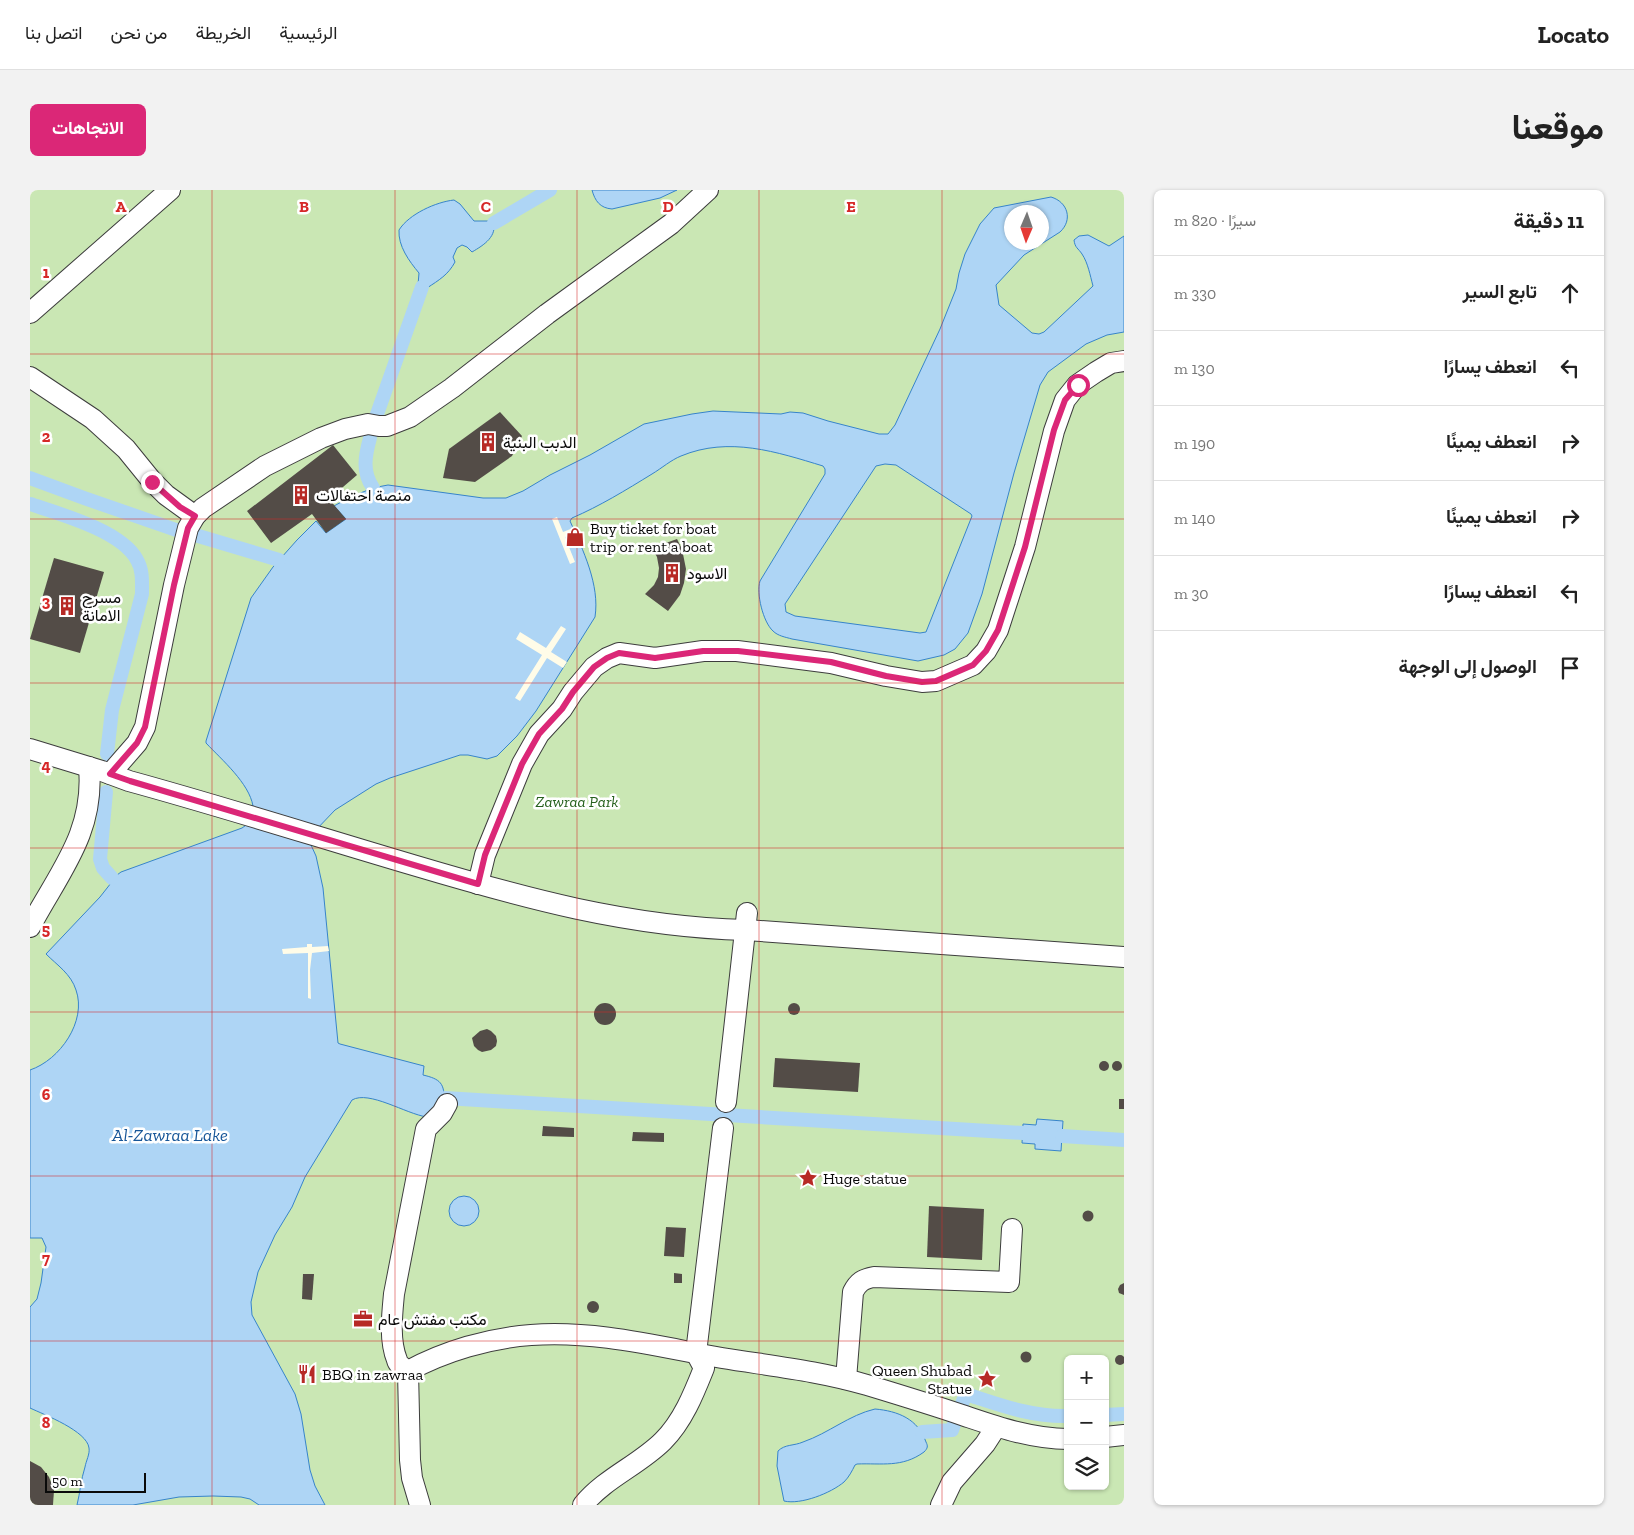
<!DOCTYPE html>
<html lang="ar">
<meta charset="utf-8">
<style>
:root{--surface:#fff;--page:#f2f2f2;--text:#222;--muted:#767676;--line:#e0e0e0;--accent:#db2777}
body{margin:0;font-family:"Zilla Slab",Vazirmatn,serif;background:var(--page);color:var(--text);direction:rtl}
.controls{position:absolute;right:15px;bottom:15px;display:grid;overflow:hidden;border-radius:8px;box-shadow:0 1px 4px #0004}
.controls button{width:45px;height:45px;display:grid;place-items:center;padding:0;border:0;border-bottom:1px solid var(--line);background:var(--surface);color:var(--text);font:25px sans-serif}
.compass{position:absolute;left:974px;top:15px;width:45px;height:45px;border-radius:50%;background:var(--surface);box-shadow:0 1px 4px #0004;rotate:182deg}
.scale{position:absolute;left:15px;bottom:12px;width:101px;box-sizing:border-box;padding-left:5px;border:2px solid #0a0a0a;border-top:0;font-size:14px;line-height:18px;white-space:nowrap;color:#0a0a0a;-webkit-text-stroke:4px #fff;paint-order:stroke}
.stop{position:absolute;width:15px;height:15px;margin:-11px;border:4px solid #db2777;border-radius:50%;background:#fff}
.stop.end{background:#db2777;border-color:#fff;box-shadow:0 1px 5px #0008}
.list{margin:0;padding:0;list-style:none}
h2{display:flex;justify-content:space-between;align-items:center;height:65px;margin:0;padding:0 20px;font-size:21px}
h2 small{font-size:16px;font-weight:400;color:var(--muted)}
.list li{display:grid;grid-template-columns:32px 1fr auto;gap:15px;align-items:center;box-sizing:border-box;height:75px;padding:0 20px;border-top:1px solid var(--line)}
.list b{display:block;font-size:19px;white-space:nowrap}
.list em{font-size:16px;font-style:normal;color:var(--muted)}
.icon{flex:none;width:28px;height:28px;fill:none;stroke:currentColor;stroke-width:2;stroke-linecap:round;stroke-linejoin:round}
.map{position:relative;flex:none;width:1094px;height:1315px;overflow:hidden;direction:ltr;border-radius:8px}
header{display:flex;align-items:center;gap:30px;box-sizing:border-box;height:70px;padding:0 25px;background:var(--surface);border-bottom:1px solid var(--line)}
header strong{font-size:24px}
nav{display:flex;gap:28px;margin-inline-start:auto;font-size:18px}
.intro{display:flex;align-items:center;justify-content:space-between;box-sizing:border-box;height:120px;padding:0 30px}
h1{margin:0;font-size:35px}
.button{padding:12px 22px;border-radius:8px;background:var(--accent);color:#fff;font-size:18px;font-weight:700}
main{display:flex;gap:30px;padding:0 30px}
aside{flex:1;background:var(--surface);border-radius:8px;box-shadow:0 1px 4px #0004}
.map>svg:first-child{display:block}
.green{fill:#cae7b4;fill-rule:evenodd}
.water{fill:#aed5f5;stroke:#3784ca;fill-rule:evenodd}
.pier{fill:#fffce8}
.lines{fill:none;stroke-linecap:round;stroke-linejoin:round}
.canal{stroke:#aed5f5;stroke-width:14}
.building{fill:#534c47}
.minor-casing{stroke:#3d3d3d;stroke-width:22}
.minor{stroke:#fff;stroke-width:20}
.route{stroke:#db2777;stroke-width:6}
.grid{fill:none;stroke:#d62828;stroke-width:1;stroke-opacity:0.55}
.labels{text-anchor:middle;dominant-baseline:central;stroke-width:5;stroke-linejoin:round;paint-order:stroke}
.poi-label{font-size:16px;fill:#0a0a0a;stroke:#fff;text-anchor:start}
.park-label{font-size:16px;font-style:italic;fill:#26601d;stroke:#fff}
.water-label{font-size:18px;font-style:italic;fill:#175698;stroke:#fff}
.grid-label{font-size:16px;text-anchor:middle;font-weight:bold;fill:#d62828;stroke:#fff;stroke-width:5;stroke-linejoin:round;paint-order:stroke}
</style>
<header>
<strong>Locato</strong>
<nav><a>الرئيسية</a><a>الخريطة</a><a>من نحن</a><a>اتصل بنا</a></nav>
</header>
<div class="intro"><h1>موقعنا</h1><a class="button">الاتجاهات</a></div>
<main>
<aside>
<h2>11 دقيقة<small>سيرًا · 820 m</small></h2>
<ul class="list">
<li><svg class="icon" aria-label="ahead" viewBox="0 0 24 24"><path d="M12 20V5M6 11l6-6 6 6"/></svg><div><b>تابع السير</b></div><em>330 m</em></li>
<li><svg class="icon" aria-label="left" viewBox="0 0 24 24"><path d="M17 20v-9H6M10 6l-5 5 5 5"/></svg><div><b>انعطف يسارًا</b></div><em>130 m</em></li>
<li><svg class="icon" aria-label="right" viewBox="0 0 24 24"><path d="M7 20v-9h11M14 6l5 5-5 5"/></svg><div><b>انعطف يمينًا</b></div><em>190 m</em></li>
<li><svg class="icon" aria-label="right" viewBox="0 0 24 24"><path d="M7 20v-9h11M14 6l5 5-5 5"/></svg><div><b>انعطف يمينًا</b></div><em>140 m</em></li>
<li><svg class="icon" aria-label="left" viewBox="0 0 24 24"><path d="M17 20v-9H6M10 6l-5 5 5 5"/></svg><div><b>انعطف يسارًا</b></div><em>30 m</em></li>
<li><svg class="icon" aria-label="arrive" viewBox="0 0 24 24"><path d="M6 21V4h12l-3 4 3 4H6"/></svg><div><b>الوصول إلى الوجهة</b></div></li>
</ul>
</aside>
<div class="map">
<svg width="1094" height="1315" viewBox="0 0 1094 1315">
<rect width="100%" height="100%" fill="#fffce8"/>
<path class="green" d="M0,0H1094V1315H0ZM982,22H1012V52H982ZM1038,1169H1075V1296H1038Z"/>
<g class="water">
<path d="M562,0H647L630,8L582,19C570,18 565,11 562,0Z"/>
<path d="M1021,7C1038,12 1043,30 1030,42L994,65L966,95L969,115L1002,143L1009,144L1014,142L1063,96C1060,85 1058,73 1052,64C1048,58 1045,58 1044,50L1049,46L1058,45L1079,56L1094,46V142L1077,145L1056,154L1018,182L1010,195L984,283L952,404L938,443L925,459L914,465L888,471L762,449C755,447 748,446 743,441C733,432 726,403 730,391L795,284V279L793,276C747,262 699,246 651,266C641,270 632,278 622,284C596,300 570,316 542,328L540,331C553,360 570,395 565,427L506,521L487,546L467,566L457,569L438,565H430L360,588L346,594L305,620L284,642L281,655L286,666L293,698L308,853L310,854L394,876L393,885C410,889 415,893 414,912L397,927C376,924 339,900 322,910L275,987L262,1017L245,1045L228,1082L221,1112L222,1125L265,1204L271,1224L280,1280L285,1296L295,1315H229L220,1309L211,1307L183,1306L149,1307L103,1315H47C50,1303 51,1289 55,1277C56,1271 60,1264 59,1258C57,1241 15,1225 0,1218V1117L7,1109L11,1093L16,1057L12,1048H0V880C30,870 57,831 46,800C41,784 27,775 16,764L70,707L81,693L79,691L91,682L212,638L222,631C222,626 224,621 223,616C219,593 192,570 176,553V551L221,408L243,377L267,350L286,331L296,343L316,329L304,316C322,306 339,298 358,295L453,308H476L493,301L520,285L560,265L614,234L662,224L683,221L751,224L760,222L773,223L798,231L849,244H858L865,235L910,139L926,99L929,83L935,64L950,34L964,18ZM982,22H1012V52H982ZM855,274L866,275L941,324L942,326L896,442L890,443L765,426L756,422L755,414L846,276Z"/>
<path d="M424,10L430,14L444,31H463C468,46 454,55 442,62L437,57L432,55L427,58L423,67L425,72C418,85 409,90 397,98L388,95L389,83C379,71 368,56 369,40C379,24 406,12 424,10Z"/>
<polygon points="1007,929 1033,931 1031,961 1005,959 1005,954 992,953 993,934 1006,935"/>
<circle cx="434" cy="1021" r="15"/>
<path d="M845,1219C868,1221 888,1229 896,1252C898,1256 898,1258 894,1262C872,1278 852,1273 827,1274L825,1275C822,1281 819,1287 814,1292C801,1303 771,1315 754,1311L747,1276L748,1261C755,1254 764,1256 773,1252C799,1243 819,1225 845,1219Z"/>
</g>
<g class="pier">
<polygon points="527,327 533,342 543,338 545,343 535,347 545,372 540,374 522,329"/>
<polygon points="531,436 536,439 521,462 537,472 533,478 517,468 490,511 485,508 512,465 486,449 490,442 516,458"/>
<polygon points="277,754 282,754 282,757 298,756 299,761 282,763 280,780 281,809 278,808 278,763 253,764 252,759 277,757"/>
</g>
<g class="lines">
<g class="canal">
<polyline points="464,33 520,0"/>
<polyline points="346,227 392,97"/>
<path d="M340,248C335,266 332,282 343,298"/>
<polyline points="0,288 54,308 149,341"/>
<path d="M0,314C30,324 92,341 107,370C113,380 112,392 112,404L82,520L77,564"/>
<polyline points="165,345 249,370"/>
<polyline points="76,602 70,669 73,678 82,688"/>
<polyline points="415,908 993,943"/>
<polyline points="1032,946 1094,950"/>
<path d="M931,1216L936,1204C970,1215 1001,1227 1038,1226"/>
<polyline points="1075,1225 1094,1224"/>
<polyline points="892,1242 922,1240 926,1229"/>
</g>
</g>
<g class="building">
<polygon points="470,222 492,246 482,266 445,292 413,288 419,259"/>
<polygon points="303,255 327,285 299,309 316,329 296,343 282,324 241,353 217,321"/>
<polygon points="647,349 652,359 656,379 654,393 650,405 638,421 615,404 624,395 628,387 629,378 627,367 622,358"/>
<polygon points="24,368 74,382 50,463 0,449"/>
<circle cx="764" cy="819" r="6"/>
<circle cx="575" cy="824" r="11"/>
<polygon points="457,839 461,841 466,846 467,851 466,856 461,860 452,862 448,860 444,856 442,848 450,841"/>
<polygon points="745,868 830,873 828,902 743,897"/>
<circle cx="1074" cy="876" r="5"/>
<circle cx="1087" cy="876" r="5"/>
<rect x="1089" y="909" width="5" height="10"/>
<polygon points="513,936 544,938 544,947 512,946"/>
<polygon points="603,942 634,943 634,952 602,951"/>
<polygon points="899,1016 954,1019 952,1070 897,1067"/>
<circle cx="1058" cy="1026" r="5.5"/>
<polygon points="636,1037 656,1038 654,1067 634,1066"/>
<polygon points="644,1083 652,1084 652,1093 644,1093"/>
<polygon points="273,1084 284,1084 282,1110 272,1109"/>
<polygon points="1094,1093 1094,1105 1089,1103 1088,1099 1090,1095"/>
<circle cx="563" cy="1117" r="6"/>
<circle cx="996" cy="1167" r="5.5"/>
<circle cx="1090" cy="1170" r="5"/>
<polygon points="0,1271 11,1277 19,1287 24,1300 23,1315 0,1315"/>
</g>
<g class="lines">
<g class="minor-casing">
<g id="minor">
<polyline points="0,123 140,0"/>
<polyline points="0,187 63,229 96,259 122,291 136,305 165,326"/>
<path d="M0,559L72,581L99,591C194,617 288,647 383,675C494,708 598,737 716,740L1094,767"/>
<polyline points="80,584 107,553 115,537 144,395 158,338 165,326 173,318 235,276 291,248 315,239 338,234 349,236 357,236 380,227 422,198 517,124 641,34 678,0"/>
<polyline points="448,694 455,665 492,574 509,544 532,519 543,502 564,477 577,468 589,463 625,468 673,461 707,461 801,473 856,486 892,492 906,491 943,475 956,461 968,440 995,357 1024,241 1035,210 1047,195 1066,182 1081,173 1094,171"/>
<path d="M0,737C29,682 65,643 59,577"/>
<polyline points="696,912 717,723"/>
<path d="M378,1181C415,1161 459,1148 501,1145C565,1140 630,1157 692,1168C741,1176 790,1181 837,1195C870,1205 903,1215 935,1226C968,1237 1002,1249 1038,1249"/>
<path d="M378,1181C374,1178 368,1175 367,1170C359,1150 362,1125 364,1104L396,939L412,923L417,914"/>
<polyline points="378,1181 380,1270 382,1288 390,1315"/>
<path d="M816,1189L823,1102C828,1092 833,1089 844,1087L979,1092L982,1039"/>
<polyline points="1075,1247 1094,1245"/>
<path d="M553,1315C575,1288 609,1275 633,1251C653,1231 664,1203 674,1178L666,1163L693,938"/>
<polyline points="911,1315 922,1292 955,1254 966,1237"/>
</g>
</g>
<use href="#minor" class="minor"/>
</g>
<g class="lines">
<polyline class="route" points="122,292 150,317 165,326 158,338 144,395 115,537 107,553 80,584 100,591 448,694 455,665 492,574 509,544 532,519 543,502 564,477 577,468 589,463 625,468 673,461 708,461 801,472 856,486 892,492 906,491 943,475 956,461 968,440 995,357 1024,240 1035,210 1048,195"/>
</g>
<path class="grid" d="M182,0V1315M365,0V1315M547,0V1315M729,0V1315M912,0V1315M0,164H1094M0,329H1094M0,493H1094M0,658H1094M0,822H1094M0,986H1094M0,1151H1094"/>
<defs>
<g id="building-bare" transform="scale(1.5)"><path d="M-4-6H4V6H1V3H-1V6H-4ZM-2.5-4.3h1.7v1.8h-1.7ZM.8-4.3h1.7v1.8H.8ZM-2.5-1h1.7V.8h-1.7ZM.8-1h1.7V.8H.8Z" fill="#b72a26" stroke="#fff" stroke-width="2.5" paint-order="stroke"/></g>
<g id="shop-bare" transform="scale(1.5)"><path d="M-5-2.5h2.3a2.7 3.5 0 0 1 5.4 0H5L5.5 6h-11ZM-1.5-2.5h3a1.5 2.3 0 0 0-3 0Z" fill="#b72a26" stroke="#fff" stroke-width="2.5" paint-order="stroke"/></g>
<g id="sight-bare" transform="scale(1.5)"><path d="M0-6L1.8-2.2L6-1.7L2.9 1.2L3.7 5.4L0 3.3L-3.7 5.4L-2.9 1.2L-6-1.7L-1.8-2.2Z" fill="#b72a26" stroke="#fff" stroke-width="2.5" paint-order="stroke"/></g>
<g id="office-bare" transform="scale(1.5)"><path d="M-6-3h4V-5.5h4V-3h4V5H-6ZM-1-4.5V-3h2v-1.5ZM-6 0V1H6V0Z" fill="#b72a26" stroke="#fff" stroke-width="2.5" paint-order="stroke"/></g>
<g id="restaurant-bare" transform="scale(1.5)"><path d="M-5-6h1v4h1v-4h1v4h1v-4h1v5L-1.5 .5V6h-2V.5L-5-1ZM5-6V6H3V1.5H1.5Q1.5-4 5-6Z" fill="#b72a26" stroke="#fff" stroke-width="2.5" paint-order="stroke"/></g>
</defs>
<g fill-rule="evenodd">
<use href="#building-bare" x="458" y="252"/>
<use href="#building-bare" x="271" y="305"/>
<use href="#shop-bare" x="545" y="347"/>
<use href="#building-bare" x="642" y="383"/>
<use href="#building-bare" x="37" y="416"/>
<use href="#sight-bare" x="778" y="988"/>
<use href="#office-bare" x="333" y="1129"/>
<use href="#restaurant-bare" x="277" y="1184"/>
<use href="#sight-bare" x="957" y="1189"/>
</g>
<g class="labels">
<g class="poi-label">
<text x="473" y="252">الدبب البنية</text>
<text x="286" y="305">منصة احتفالات</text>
<text x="560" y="338">Buy ticket for boat<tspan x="560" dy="18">trip or rent a boat</tspan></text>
<text x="657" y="383">الاسود</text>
<text x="52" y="407">مسرح<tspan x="52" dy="18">الامانة</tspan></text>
<text x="793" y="988">Huge statue</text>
<text x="348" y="1129">مكتب مفتش عام</text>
<text x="942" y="1180" text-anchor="end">Queen Shubad<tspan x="942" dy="18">Statue</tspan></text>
<text x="292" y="1184">BBQ in zawraa</text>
</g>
<g class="park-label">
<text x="547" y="611">Zawraa Park</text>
</g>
<g class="water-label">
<text x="140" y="945">Al-Zawraa Lake</text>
</g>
</g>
<g class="grid-label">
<text x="91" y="22">A</text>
<text x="274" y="22">B</text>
<text x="456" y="22">C</text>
<text x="638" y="22">D</text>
<text x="821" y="22">E</text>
<text x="16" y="88">1</text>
<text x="16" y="252">2</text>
<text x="16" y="417">3</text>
<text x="16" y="581">4</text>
<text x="16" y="745">5</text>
<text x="16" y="910">6</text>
<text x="16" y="1074">7</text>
<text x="16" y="1238">8</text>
</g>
</svg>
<div class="controls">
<button>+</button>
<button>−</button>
<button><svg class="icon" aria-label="layers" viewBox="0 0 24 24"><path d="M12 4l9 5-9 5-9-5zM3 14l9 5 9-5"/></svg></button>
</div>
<svg class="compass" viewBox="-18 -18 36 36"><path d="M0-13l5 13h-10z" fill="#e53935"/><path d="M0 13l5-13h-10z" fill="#767676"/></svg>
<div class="scale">50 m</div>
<div class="stop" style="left:1048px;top:195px"></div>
<div class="stop end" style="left:122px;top:292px"></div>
</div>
</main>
